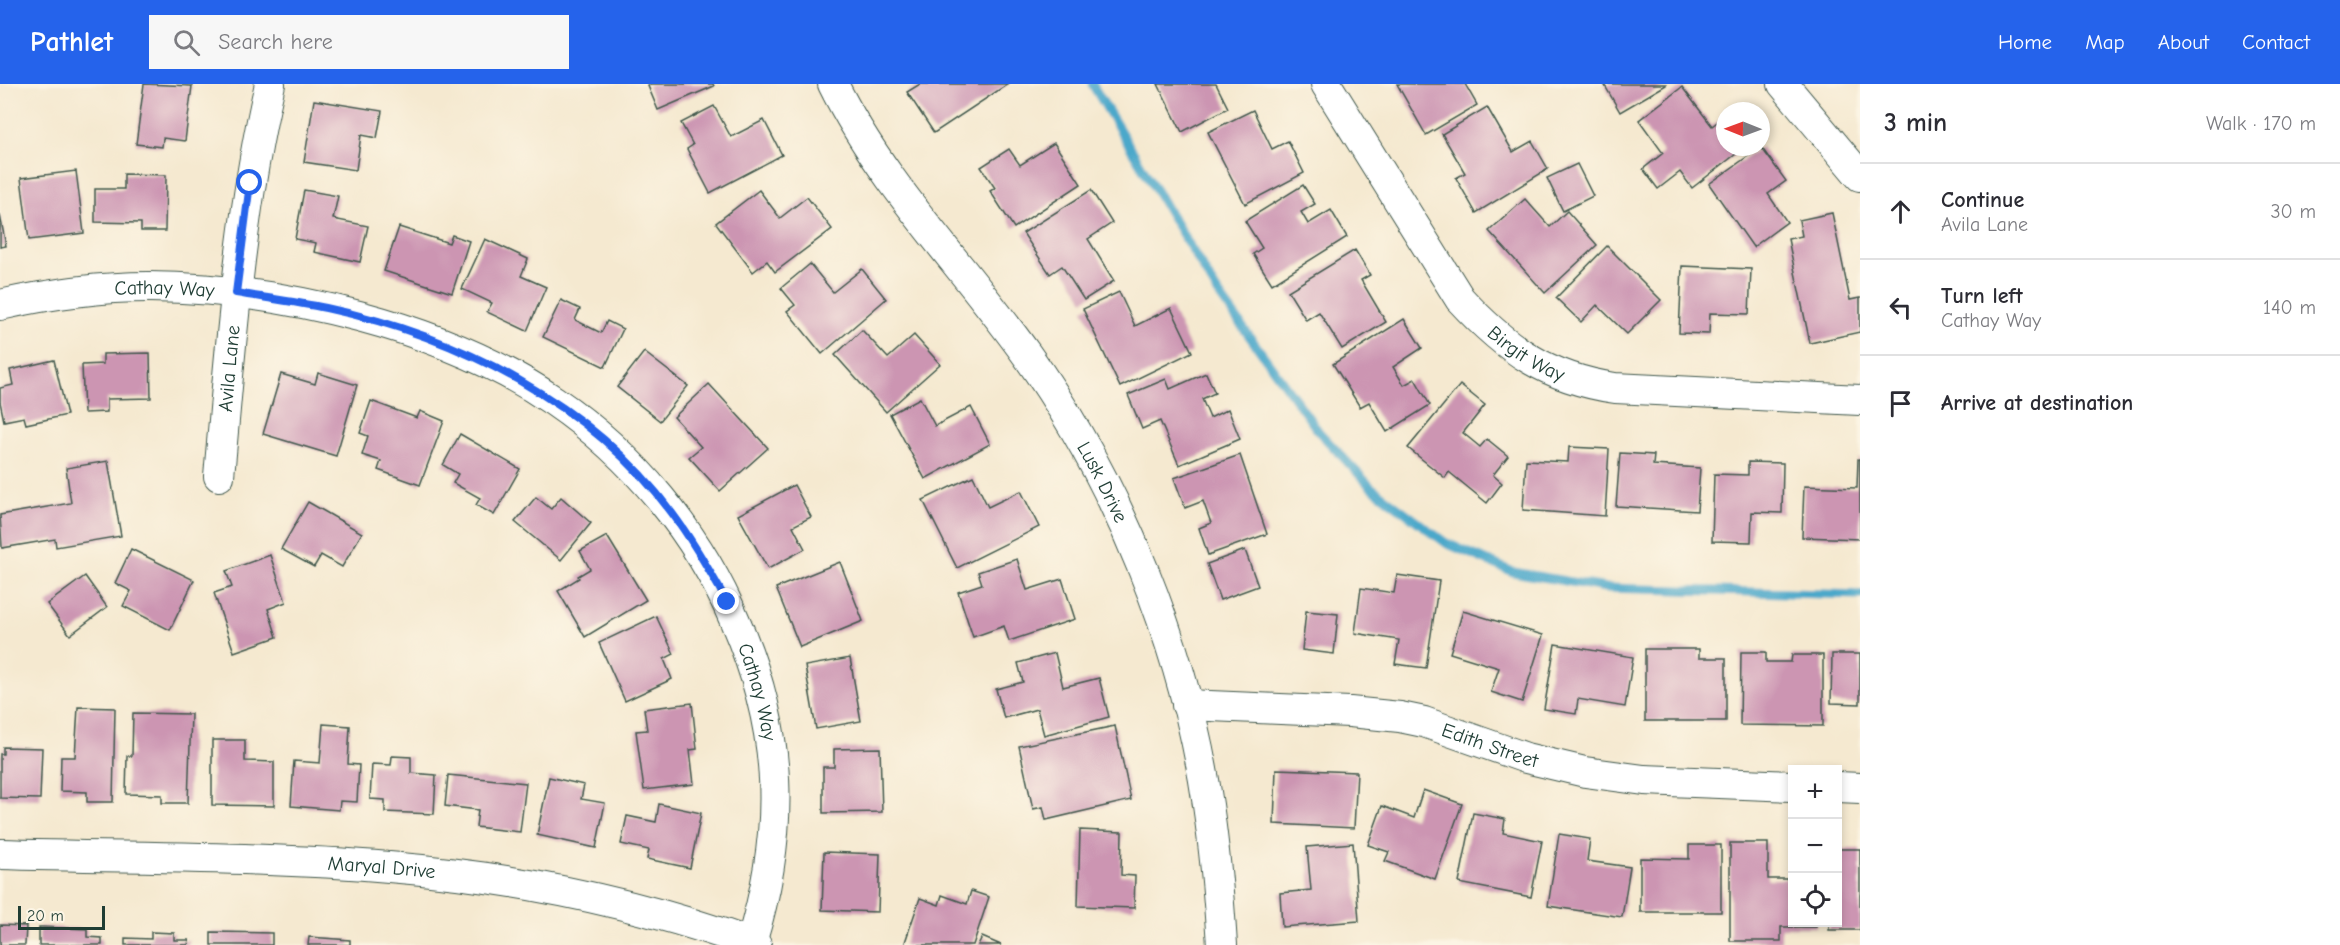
<!DOCTYPE html>
<meta charset="utf-8">
<style>
:root{--surface:#fff;--page:#f7f7f7;--text:#2b2b33;--muted:#7c7c81;--line:#e1e1e2;--accent:#2563eb}
body{margin:0;font-family:"Comic Neue",sans-serif;background:var(--page);color:var(--text)}
.controls{position:absolute;right:18px;bottom:18px;display:grid;overflow:hidden;border-radius:0px;box-shadow:0 3px 9px #0003}
.controls button{width:54px;height:54px;display:grid;place-items:center;padding:0;border:0;border-bottom:2px solid var(--line);background:var(--surface);color:var(--text);font:30px sans-serif}
.compass{position:absolute;left:1716px;top:18px;width:54px;height:54px;border-radius:50%;background:var(--surface);box-shadow:0 3px 9px #0003;rotate:271deg}
.scale{position:absolute;left:18px;bottom:15px;width:87px;box-sizing:border-box;padding-left:6px;border:3px solid #1f3d34;border-top:0;font-size:16px;line-height:21px;white-space:nowrap;color:#1f3d34;-webkit-text-stroke:4px #fcf5e5;paint-order:stroke}
.stop{position:absolute;width:18px;height:18px;margin:-14px;border:4px solid #2563eb;border-radius:50%;background:#fff}
.stop.end{background:#2563eb;border-color:#fff;box-shadow:0 2px 6px #0008}
.list{margin:0;padding:0;list-style:none}
h2{display:flex;justify-content:space-between;align-items:center;height:78px;margin:0;padding:0 24px;font-size:26px}
h2 small{font-size:20px;font-weight:400;color:var(--muted)}
.list li{display:grid;grid-template-columns:39px 1fr auto;gap:18px;align-items:center;box-sizing:border-box;height:96px;padding:0 24px;border-top:2px solid var(--line)}
.list b{display:block;font-size:22px;white-space:nowrap}
.list p{margin:0;font-size:20px;white-space:nowrap;color:var(--muted)}
.list em{font-size:20px;font-style:normal;color:var(--muted)}
.icon{flex:none;width:33px;height:33px;fill:none;stroke:currentColor;stroke-width:2;stroke-linecap:round;stroke-linejoin:round}
.map{position:relative;flex:none;width:1860px;height:861px;overflow:hidden}
header{display:flex;align-items:center;gap:36px;box-sizing:border-box;height:84px;padding:0 30px;background:var(--accent);color:#fff}
header strong{font-size:28px}
nav{display:flex;gap:33px;margin-inline-start:auto;font-size:21px}
.search{width:420px;height:54px;background:var(--page);display:flex;align-items:center;gap:15px;box-sizing:border-box;padding:0 21px;border-radius:0px;color:var(--muted);font-size:22px}
main{display:flex}
aside{flex:1;background:var(--surface)}
.map>svg:first-child{display:block}
.lines{fill:none;stroke-linecap:round;stroke-linejoin:round}
.stream{stroke:#4ca8ca;stroke-width:9}
.building{fill:#cc95b2}
.street-casing{stroke:#3f574b;stroke-width:32}
.street{stroke:#fff;stroke-width:30}
.route{stroke:#2563eb;stroke-width:8}
.labels{text-anchor:middle;dominant-baseline:central;stroke-width:4.5;stroke-linejoin:round;paint-order:stroke}
.street-label{font-size:20px;fill:#1f3d34;stroke:#fcf5e5}
</style>
<header>
<strong>Pathlet</strong>
<div class="search"><svg class="icon" aria-label="search" viewBox="0 0 24 24"><circle cx="10" cy="10" r="6"/><path d="M15 15l6 6"/></svg>Search here</div>
<nav><a>Home</a><a>Map</a><a>About</a><a>Contact</a></nav>
</header>
<main>
<div class="map">
<svg width="1860" height="861" viewBox="0 0 1860 861">
<rect width="100%" height="100%" fill="#fcf5e5"/>
<filter id="ink" filterUnits="userSpaceOnUse"><feTurbulence type="fractalNoise" baseFrequency=".0167" numOctaves="2"/><feDisplacementMap in="SourceGraphic" scale="12" xChannelSelector="R" yChannelSelector="G"/><feConvolveMatrix kernelMatrix="1 2 1 2 8 2 1 2 1" color-interpolation-filters="sRGB"/></filter>
<filter id="wash" filterUnits="userSpaceOnUse"><feTurbulence type="fractalNoise" baseFrequency=".008" numOctaves="4" result="noise"/><feDisplacementMap in="SourceGraphic" scale="24" xChannelSelector="R" yChannelSelector="G"/><feGaussianBlur stdDeviation="1.35" result="paint"/><feColorMatrix in="noise" values="0 0 0 0 0 0 0 0 0 0 0 0 0 0 0 0 0 1.4 0 .05"/><feComposite in="paint" operator="in"/></filter>
<g filter="url(#wash)">
<rect width="100%" height="100%" fill="#f5e9d0"/>
<g class="lines">
<polyline class="stream" points="1092,0 1218,209 1319,348 1371,403 1446,459 1513,488 1606,504 1860,511"/>
</g>
<g id="blocks">
<g class="building">
<polygon points="144,0 192,2 185,57 163,54 162,63 136,60"/>
<polygon points="651,0 713,0 714,2 658,26 648,2"/>
<polygon points="920,0 1008,0 934,49 907,8"/>
<polygon points="1158,0 1216,0 1228,24 1182,48"/>
<polygon points="1397,0 1465,0 1477,21 1426,51"/>
<polygon points="1604,0 1666,0 1666,1 1620,28"/>
<polygon points="1682,3 1712,42 1725,32 1725,63 1745,63 1692,104 1680,88 1658,105 1643,85 1663,69 1639,36"/>
<polygon points="314,16 382,27 377,54 361,51 356,86 304,78"/>
<polygon points="714,22 731,53 764,36 782,71 710,109 687,65 693,61 681,39"/>
<polygon points="1487,23 1513,68 1532,57 1548,85 1476,129 1456,94 1465,89 1442,50"/>
<polygon points="1253,26 1272,65 1288,57 1304,89 1245,120 1208,48"/>
<polygon points="1054,59 1081,100 1014,144 990,107 995,104 981,83 1009,65 1020,81"/>
<polygon points="1761,63 1786,97 1768,110 1787,138 1753,163 1709,100"/>
<polygon points="1577,80 1593,112 1563,127 1547,94"/>
<polygon points="76,87 84,149 29,156 21,94"/>
<polygon points="124,90 166,91 165,147 141,147 141,139 95,138 95,105 124,105"/>
<polygon points="1303,101 1315,120 1301,128 1308,140 1331,126 1347,153 1272,200 1253,170 1262,164 1245,137"/>
<polygon points="304,106 338,112 333,135 368,142 360,178 314,168 316,159 295,155"/>
<polygon points="759,106 780,134 807,113 832,145 775,188 767,177 753,188 716,139"/>
<polygon points="1091,106 1112,139 1088,155 1114,197 1084,216 1062,182 1050,190 1023,149"/>
<polygon points="1525,115 1550,143 1567,127 1597,161 1545,209 1489,147"/>
<polygon points="1832,129 1850,216 1860,214 1860,248 1810,259 1788,155 1802,152 1799,136"/>
<polygon points="0,131 6,162 0,163"/>
<polygon points="399,143 449,159 452,151 469,157 452,209 384,187"/>
<polygon points="485,155 528,175 521,192 546,203 527,247 487,228 492,219 462,205"/>
<polygon points="1607,162 1661,216 1627,250 1597,221 1581,238 1556,214"/>
<polygon points="1355,166 1370,191 1361,196 1386,238 1342,265 1319,228 1306,236 1288,207"/>
<polygon points="810,180 833,208 862,185 886,215 822,270 787,227 795,221 781,204"/>
<polygon points="1682,182 1751,185 1749,230 1710,229 1709,250 1679,249"/>
<polygon points="1119,208 1135,242 1171,224 1192,268 1120,303 1083,225"/>
<polygon points="561,216 580,225 575,236 601,249 607,237 623,245 605,283 543,253"/>
<polygon points="1404,235 1422,264 1393,283 1404,301 1415,295 1430,321 1387,348 1369,318 1360,323 1333,280"/>
<polygon points="862,246 888,274 914,251 940,280 886,328 835,271"/>
<polygon points="644,268 688,302 660,337 617,303"/>
<polygon points="150,269 151,314 107,315 107,328 84,329 82,281 103,280 103,270"/>
<polygon points="54,276 67,331 26,340 24,333 4,337 0,318 0,304 13,301 10,286"/>
<polygon points="318,289 357,301 336,372 263,350 281,290 315,300"/>
<polygon points="1206,289 1215,309 1202,315 1210,334 1228,325 1240,355 1179,381 1160,337 1142,345 1128,311 1166,295 1170,305"/>
<polygon points="709,300 768,364 720,407 689,373 701,363 674,333"/>
<polygon points="1460,301 1485,321 1463,349 1480,363 1487,355 1508,372 1493,391 1502,399 1487,419 1449,388 1445,394 1408,364"/>
<polygon points="920,314 935,342 971,323 990,360 925,395 890,330"/>
<polygon points="371,317 417,334 420,327 444,337 420,401 378,386 381,377 362,371 368,352 360,349"/>
<polygon points="460,350 520,385 494,431 476,421 480,414 453,399 458,390 443,381"/>
<polygon points="1569,363 1609,365 1605,432 1523,426 1526,376 1568,378"/>
<polygon points="1620,369 1654,371 1653,381 1700,384 1697,427 1616,422"/>
<polygon points="1240,371 1267,450 1208,471 1199,444 1211,439 1203,417 1185,424 1174,394"/>
<polygon points="1858,375 1860,375 1860,455 1802,453 1804,402 1857,404"/>
<polygon points="108,377 121,452 56,463 55,455 2,464 0,431 71,419 66,384"/>
<polygon points="1748,378 1783,379 1782,429 1752,428 1751,458 1712,457 1714,390 1748,391"/>
<polygon points="973,392 988,423 1021,407 1039,443 957,484 923,416"/>
<polygon points="794,401 811,433 793,442 805,465 768,485 738,431"/>
<polygon points="536,413 551,425 561,413 591,439 561,476 515,438"/>
<polygon points="308,418 362,449 342,483 321,471 314,483 281,465"/>
<polygon points="607,452 646,516 585,553 558,507 579,494 578,492 590,485 580,467"/>
<polygon points="131,465 194,496 170,546 123,522 131,507 115,499"/>
<polygon points="1245,466 1258,502 1220,516 1207,480"/>
<polygon points="270,471 286,518 268,525 277,553 234,568 214,509 232,503 226,487"/>
<polygon points="1017,475 1027,506 1062,495 1075,535 1009,557 1004,542 973,553 958,508 982,500 978,488"/>
<polygon points="840,478 863,537 800,563 776,504"/>
<polygon points="1397,491 1439,497 1426,584 1395,580 1399,556 1355,549 1361,504 1394,509"/>
<polygon points="85,492 107,523 70,551 47,520"/>
<polygon points="1306,527 1338,530 1334,570 1302,566"/>
<polygon points="1463,527 1543,551 1522,618 1491,608 1499,584 1450,569"/>
<polygon points="656,532 674,570 664,575 672,595 625,617 599,559"/>
<polygon points="1555,560 1633,573 1625,623 1578,615 1576,630 1544,625"/>
<polygon points="1645,565 1699,565 1699,574 1726,574 1726,637 1645,637"/>
<polygon points="1741,568 1766,568 1766,578 1791,578 1792,571 1823,571 1823,642 1740,641"/>
<polygon points="1055,569 1063,603 1099,594 1109,633 1044,651 1037,625 1004,634 996,605 1023,598 1018,579"/>
<polygon points="1832,570 1860,570 1860,620 1831,619"/>
<polygon points="850,574 861,637 816,645 805,582"/>
<polygon points="692,619 697,665 690,666 694,700 644,706 636,647 647,646 644,625"/>
<polygon points="78,623 115,624 113,718 87,718 87,708 60,707 61,673 75,673"/>
<polygon points="133,629 191,630 188,719 162,719 162,711 126,710 127,672 132,672"/>
<polygon points="323,640 350,642 348,680 359,681 357,718 340,717 339,726 291,722 294,677 320,679"/>
<polygon points="1115,642 1131,716 1046,736 1043,723 1033,725 1019,662"/>
<polygon points="212,656 245,656 245,677 274,678 274,722 212,721"/>
<polygon points="3,663 42,664 40,715 0,714 0,670 3,670"/>
<polygon points="880,664 882,728 823,729 823,683 834,683 834,665"/>
<polygon points="392,672 411,673 411,689 436,691 434,730 385,728 385,716 370,715 372,680 391,681"/>
<polygon points="1276,685 1357,688 1354,744 1274,740"/>
<polygon points="448,691 526,699 520,748 476,743 478,726 445,722"/>
<polygon points="549,693 584,701 581,715 605,719 596,764 537,751"/>
<polygon points="1423,706 1462,720 1435,795 1385,777 1389,768 1368,761 1382,722 1414,734"/>
<polygon points="659,720 701,729 690,784 647,775 649,766 621,760 627,732 656,738"/>
<polygon points="1473,729 1505,735 1503,749 1542,757 1531,813 1459,799"/>
<polygon points="1080,746 1122,748 1121,791 1135,792 1134,824 1078,822"/>
<polygon points="1559,750 1590,755 1587,777 1630,783 1622,833 1548,822"/>
<polygon points="1353,759 1359,837 1282,843 1280,809 1311,806 1307,763"/>
<polygon points="1730,759 1768,759 1768,795 1792,795 1792,838 1816,838 1816,843 1781,843 1781,857 1730,857"/>
<polygon points="1689,761 1721,761 1721,828 1640,828 1640,774 1689,775"/>
<polygon points="1838,765 1860,765 1860,846 1829,846 1829,838 1838,838"/>
<polygon points="824,768 880,770 878,828 822,826"/>
<polygon points="971,807 989,813 973,861 904,861 920,814 939,821 942,811 967,820"/>
<polygon points="0,841 26,842 25,861 0,861"/>
<polygon points="39,843 87,845 87,853 102,854 102,861 39,861"/>
<polygon points="151,848 174,849 174,856 189,856 188,861 125,861 125,854 151,855"/>
<polygon points="211,848 272,849 272,861 211,861"/>
<polygon points="309,853 350,856 350,861 308,861"/>
<polygon points="982,853 1001,861 978,861"/>
</g>
</g>
</g>
<g filter="url(#ink)">
<use href="#blocks" fill-opacity="0" stroke="#3f574b" stroke-width="1.5"/>
<g class="lines">
<g class="street-casing">
<g id="street">
<path id="s1" d="M833,0C882,100 963,181 1027,271C1119,400 1185,565 1208,721C1215,768 1219,814 1222,861"/>
<path id="s2" d="M1326,0L1460,215C1506,265 1547,294 1615,304L1860,316"/>
<polyline points="1783,0 1860,92"/>
<path id="s3" d="M0,221C49,210 99,203 149,203C281,204 444,242 554,317C633,371 698,449 735,537C783,648 786,745 751,859"/>
<path id="s4" d="M219,392C231,261 240,129 270,0"/>
<path id="s5" d="M1187,621L1350,628L1400,633L1424,638L1526,674L1585,688L1644,696L1792,702"/>
<polyline points="1838,703 1860,704"/>
<path id="s6" d="M0,770C129,774 260,772 389,783C513,793 639,819 756,861"/>
</g>
</g>
<use href="#street" class="street"/>
</g>
</g>
<g class="lines" filter="url(#ink)">
<path class="route" d="M250,99L236,209C266,214 296,218 326,224C458,252 591,319 672,429C693,457 710,487 727,518"/>
</g>
<g class="labels">
<g class="street-label">
<text stroke="none"><textPath href="#s3" startOffset="166">Cathay Way</textPath></text>
<text stroke="none"><textPath href="#s2" startOffset="340">Birgit Way</textPath></text>
<text stroke="none"><textPath href="#s4" startOffset="108">Avila Lane</textPath></text>
<text stroke="none"><textPath href="#s1" startOffset="482">Lusk Drive</textPath></text>
<text stroke="none"><textPath href="#s3" startOffset="940">Cathay Way</textPath></text>
<text stroke="none"><textPath href="#s5" startOffset="308">Edith Street</textPath></text>
<text stroke="none"><textPath href="#s6" startOffset="382">Maryal Drive</textPath></text>
</g>
</g>
</svg>
<div class="controls">
<button>+</button>
<button>−</button>
<button><svg class="icon" aria-label="locate" viewBox="0 0 24 24"><circle cx="12" cy="12" r="6"/><path d="M12 2v4M12 18v4M2 12h4M18 12h4"/></svg></button>
</div>
<svg class="compass" viewBox="-18 -18 36 36"><path d="M0-13l5 13h-10z" fill="#e53935"/><path d="M0 13l5-13h-10z" fill="#7c7c81"/></svg>
<div class="scale">20 m</div>
<div class="stop" style="left:250px;top:99px"></div>
<div class="stop end" style="left:727px;top:518px"></div>
</div>
<aside>
<h2>3 min<small>Walk · 170 m</small></h2>
<ul class="list">
<li><svg class="icon" aria-label="ahead" viewBox="0 0 24 24"><path d="M12 20V5M6 11l6-6 6 6"/></svg><div><b>Continue</b><p>Avila Lane</p></div><em>30 m</em></li>
<li><svg class="icon" aria-label="left" viewBox="0 0 24 24"><path d="M17 20v-9H6M10 6l-5 5 5 5"/></svg><div><b>Turn left</b><p>Cathay Way</p></div><em>140 m</em></li>
<li><svg class="icon" aria-label="arrive" viewBox="0 0 24 24"><path d="M6 21V4h12l-3 4 3 4H6"/></svg><div><b>Arrive at destination</b></div></li>
</ul>
</aside>
</main>
